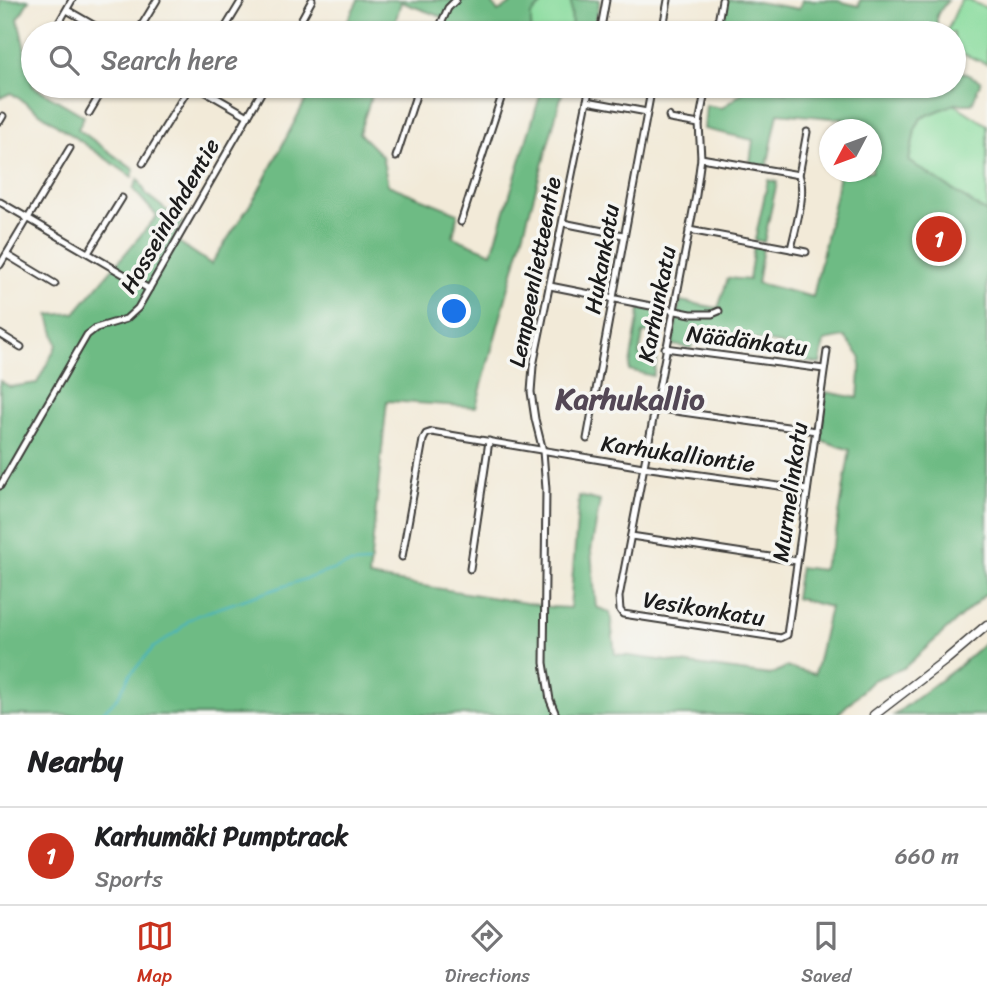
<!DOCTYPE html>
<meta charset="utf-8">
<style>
:root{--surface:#fff;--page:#f2f2f2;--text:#202124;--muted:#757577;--line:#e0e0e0;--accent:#c8321e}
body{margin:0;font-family:Sriracha,sans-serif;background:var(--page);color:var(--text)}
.compass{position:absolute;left:819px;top:119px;width:63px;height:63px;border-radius:50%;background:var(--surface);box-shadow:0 2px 5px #0004;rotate:229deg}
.you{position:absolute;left:455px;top:312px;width:24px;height:24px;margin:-18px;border:5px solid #fff;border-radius:50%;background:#1a73e8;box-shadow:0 0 0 10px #1a73e833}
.badge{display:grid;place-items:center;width:46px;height:46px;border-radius:50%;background:var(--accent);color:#fff;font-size:23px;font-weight:700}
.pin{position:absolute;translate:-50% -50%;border:4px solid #fff;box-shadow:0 2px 7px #0006}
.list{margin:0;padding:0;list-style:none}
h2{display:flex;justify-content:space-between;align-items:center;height:91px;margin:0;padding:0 28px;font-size:30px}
h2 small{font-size:23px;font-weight:400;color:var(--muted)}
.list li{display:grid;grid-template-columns:46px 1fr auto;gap:21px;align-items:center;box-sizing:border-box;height:98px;padding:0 28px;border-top:2px solid var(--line)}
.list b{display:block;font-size:26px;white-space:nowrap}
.list p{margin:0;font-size:23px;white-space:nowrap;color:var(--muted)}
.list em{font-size:23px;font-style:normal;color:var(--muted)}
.icon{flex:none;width:38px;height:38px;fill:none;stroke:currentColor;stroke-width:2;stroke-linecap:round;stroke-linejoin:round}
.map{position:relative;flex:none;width:987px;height:715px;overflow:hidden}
.search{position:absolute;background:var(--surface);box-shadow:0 2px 5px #0004;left:21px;right:21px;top:21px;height:77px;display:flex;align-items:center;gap:18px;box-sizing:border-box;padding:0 24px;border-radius:38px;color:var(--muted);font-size:26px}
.sheet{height:189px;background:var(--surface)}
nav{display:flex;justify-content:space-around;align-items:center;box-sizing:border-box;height:98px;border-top:2px solid var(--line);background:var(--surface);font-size:19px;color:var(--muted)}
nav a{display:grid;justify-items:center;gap:4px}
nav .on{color:var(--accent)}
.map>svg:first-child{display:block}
.green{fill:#88db9c;stroke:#527c5c;stroke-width:2}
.forest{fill:#6ebb84;stroke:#456c50;stroke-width:2}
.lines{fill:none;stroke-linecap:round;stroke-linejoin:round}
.stream{stroke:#45b4c0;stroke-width:2}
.street-casing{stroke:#3c3b38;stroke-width:9}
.secondary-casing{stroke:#3c3b38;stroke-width:11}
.street{stroke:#fff;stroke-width:5}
.secondary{stroke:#fff;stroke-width:8}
.labels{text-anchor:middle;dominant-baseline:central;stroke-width:7;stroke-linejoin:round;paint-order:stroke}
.street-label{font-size:23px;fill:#1c1c1c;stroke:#f6f6f2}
.district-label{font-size:30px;font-weight:bold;fill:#534755;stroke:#f6f6f2}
</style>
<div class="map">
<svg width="987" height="715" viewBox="0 0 987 715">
<rect width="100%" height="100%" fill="#f6f6f2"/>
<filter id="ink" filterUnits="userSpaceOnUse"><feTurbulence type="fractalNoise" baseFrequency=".0143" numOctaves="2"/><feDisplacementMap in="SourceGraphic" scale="14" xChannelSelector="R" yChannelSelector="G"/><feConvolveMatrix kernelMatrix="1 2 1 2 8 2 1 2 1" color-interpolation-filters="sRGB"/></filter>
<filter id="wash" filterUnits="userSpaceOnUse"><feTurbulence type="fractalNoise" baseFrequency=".00686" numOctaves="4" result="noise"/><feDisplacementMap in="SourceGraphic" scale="28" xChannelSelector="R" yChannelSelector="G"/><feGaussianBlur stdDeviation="1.57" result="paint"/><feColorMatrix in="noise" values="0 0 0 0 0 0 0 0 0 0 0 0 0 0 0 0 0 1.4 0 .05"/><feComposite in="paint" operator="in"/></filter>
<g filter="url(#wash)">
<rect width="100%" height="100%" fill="#f2ead8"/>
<g class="green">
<polygon points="546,0 571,1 572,33 531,33 531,15"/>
<polygon points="961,0 967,0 987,8 987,64 954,50 954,33 946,33"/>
<polygon points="954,104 987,125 987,213 909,161 915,130 921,118"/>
</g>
<g class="forest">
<polygon points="0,0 29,0 18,19 33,86 84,116 78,129 134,170 132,177 11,93 0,98"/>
<polygon points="358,0 490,0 498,12 517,0 546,0 531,15 531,33 460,33 443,26 445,18 401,2 392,33 341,33"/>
<polygon points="568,0 600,0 593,33 572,33 571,1"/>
<polygon points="726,0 746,0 799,9 802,0 834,0 859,6 860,0 948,0 937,15 937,33 720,33"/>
<polygon points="954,68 981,81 972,104 954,104 921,118 915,130 909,161 987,213 987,593 904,668 873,680 837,715 0,715 0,381 10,387 37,383 57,345 49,315 75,313 157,216 133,189 138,179 147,195 182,222 174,239 211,264 257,194 313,86 375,86 359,133 382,156 388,185 458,213 453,237 492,253 543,86 564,86 476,407 387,401 369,577 550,607 570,608 579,496 600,501 591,551 596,607 610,612 615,654 770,675 786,667 815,674 830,607 795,598 800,567 822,570 835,538 850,450 821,440 826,392 858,398 861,358 845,337 824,341 820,364 803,361 802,348 696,329 691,348 672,345 680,301 718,308 728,278 749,280 754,246 763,248 757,283 813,297 839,179 835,172 872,172 872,130 841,129 843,119 778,113 767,167 750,163 753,140 704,129 706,105 722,108 751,86 786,92 788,86 954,86"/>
<polygon points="768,180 777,182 764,242 755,240"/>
<polygon points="640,308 667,312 663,330 656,333 643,333 639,355 657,360 653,376 629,370"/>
<polygon points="987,641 987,715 894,715 959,666"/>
</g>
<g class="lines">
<polyline class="stream" points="100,715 118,697 130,675 153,648 178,631 189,620 198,615 350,564 368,563"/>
</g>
</g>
<g filter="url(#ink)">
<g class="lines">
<g class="street-casing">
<g id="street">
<polyline points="67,10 107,33"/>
<polyline points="53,33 72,0"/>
<polyline points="137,33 157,0"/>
<polyline points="222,33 242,0"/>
<polyline points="294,33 312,0"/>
<polyline points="437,33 448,8 456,0"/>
<polyline points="600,33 606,0"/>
<polyline points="662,33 668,0"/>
<polyline points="716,33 722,0"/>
<polyline points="196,86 248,116"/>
<polyline points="706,86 699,124 701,158 696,195 619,597 620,610 623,614 781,638 787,635 827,351"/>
<polyline points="767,86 770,86"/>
<polyline points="587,101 647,112"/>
<polyline points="89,113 105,86"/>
<polyline points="669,116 670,119 699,124"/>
<polyline points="0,121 3,116"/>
<polyline points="396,157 419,86"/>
<polyline points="701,158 799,175 807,132"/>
<polyline points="143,163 190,86"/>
<polyline points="0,202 149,289"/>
<polyline points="461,222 505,86"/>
<polyline points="563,223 623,235"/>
<path d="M689,230L791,249C795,229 807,193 799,175"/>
<polyline points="791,249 806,252"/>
<polyline points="88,253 122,198"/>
<polyline points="7,255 55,284"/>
<polyline points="0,265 70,148"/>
<polyline points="550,286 691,314 712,314 719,311"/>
<polyline points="0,334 21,347"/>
<polyline points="665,348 824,369"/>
<polyline points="654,408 816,431"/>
<polyline points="587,439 652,86"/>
<polyline points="0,486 87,335 96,328 126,319 138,308 265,86"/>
<polyline points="631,536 797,561"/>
<polyline points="402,557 423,440 426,434 432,432 643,467 807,490"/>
<polyline points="470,569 489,441"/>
<polyline points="556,715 550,700 544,663 546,489 543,451 535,419 531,392 533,366 590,86"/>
</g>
</g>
<g class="secondary-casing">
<polyline id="secondary" points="874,715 947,659 987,625"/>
</g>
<use href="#street" class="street"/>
<use href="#secondary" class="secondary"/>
</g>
</g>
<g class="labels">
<g class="street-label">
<text transform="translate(170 216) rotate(-60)">Hosseinlahdentie</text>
<text transform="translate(602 259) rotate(-80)">Hukankatu</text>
<text transform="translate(535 272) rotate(-79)">Lempeenlietteentie</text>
<text transform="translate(657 304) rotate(-79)">Karhunkatu</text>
<text transform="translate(747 341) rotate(7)">Näädänkatu</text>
<text transform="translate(678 454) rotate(8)">Karhukalliontie</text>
<text transform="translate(790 492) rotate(-82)">Murmelinkatu</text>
<text transform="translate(704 609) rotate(9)">Vesikonkatu</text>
</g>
<g class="district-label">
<text x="630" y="399">Karhukallio</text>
</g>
</g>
</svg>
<svg class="compass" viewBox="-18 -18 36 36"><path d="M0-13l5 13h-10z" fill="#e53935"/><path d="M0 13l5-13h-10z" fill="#757577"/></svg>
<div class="you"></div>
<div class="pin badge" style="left:939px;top:239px">1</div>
<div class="search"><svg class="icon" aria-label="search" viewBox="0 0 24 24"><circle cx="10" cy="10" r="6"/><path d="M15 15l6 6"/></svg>Search here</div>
</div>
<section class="sheet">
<h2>Nearby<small></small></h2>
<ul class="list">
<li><span class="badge">1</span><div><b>Karhumäki Pumptrack</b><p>Sports</p></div><em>660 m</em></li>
</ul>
</section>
<nav>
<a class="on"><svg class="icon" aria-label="map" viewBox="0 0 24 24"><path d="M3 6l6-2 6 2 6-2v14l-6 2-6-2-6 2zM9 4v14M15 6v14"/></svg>Map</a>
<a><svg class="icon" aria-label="directions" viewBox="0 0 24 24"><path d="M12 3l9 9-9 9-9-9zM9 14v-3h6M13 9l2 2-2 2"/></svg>Directions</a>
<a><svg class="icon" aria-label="saved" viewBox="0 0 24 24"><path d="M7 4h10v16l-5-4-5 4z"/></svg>Saved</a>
</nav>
